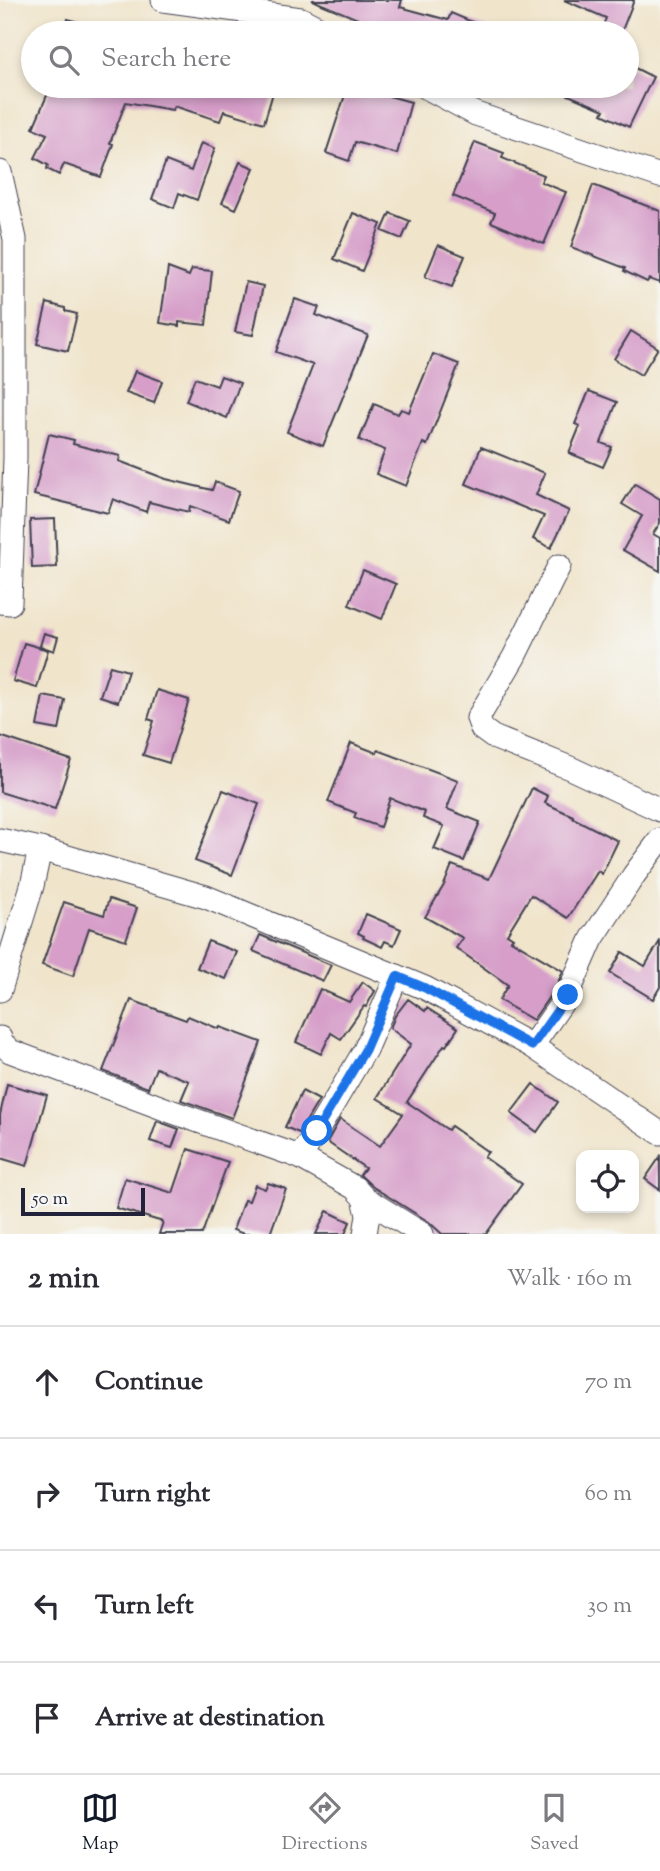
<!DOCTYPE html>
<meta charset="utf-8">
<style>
:root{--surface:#fff;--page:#f2f2f3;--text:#2b2b33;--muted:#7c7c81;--line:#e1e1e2;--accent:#111827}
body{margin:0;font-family:"Sorts Mill Goudy",serif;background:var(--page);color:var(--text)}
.controls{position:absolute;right:21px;bottom:21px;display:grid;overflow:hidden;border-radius:14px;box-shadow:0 4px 10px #0003}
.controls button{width:63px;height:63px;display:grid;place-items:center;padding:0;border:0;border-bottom:2px solid var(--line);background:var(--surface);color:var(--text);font:35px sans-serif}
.scale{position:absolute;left:21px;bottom:18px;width:124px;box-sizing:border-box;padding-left:7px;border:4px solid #22223b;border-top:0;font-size:19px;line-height:24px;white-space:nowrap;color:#22223b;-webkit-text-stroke:5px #f6f6f2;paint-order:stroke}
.stop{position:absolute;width:21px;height:21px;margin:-16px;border:5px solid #1a73e8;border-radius:50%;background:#fff}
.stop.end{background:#1a73e8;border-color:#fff;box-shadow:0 2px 7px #0008}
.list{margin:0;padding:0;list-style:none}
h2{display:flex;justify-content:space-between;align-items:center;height:91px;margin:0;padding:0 28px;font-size:30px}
h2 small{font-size:23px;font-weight:400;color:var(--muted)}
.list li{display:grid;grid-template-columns:46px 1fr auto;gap:21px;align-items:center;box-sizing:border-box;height:112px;padding:0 28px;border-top:2px solid var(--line)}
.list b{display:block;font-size:26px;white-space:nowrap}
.list em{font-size:23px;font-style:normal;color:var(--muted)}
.icon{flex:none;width:38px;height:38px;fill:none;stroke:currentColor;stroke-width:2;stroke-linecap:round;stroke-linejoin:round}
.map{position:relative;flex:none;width:660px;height:1234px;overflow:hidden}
.search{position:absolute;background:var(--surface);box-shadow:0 4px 10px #0003;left:21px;right:21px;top:21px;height:77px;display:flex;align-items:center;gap:18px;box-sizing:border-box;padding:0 24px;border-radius:38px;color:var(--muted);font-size:26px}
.sheet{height:539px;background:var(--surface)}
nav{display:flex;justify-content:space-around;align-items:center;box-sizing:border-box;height:98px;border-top:2px solid var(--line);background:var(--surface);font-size:19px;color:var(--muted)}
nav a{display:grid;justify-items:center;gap:4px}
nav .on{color:var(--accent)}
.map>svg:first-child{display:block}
.building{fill:#d69ec9}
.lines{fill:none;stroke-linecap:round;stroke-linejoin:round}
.minor-casing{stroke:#413f50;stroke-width:25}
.minor{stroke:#fff;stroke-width:23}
.route{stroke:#1a73e8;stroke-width:9}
</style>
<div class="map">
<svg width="660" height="1234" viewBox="0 0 660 1234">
<rect width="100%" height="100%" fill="#f6f6f2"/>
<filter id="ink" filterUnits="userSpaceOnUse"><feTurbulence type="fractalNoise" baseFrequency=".0143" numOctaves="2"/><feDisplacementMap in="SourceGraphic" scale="14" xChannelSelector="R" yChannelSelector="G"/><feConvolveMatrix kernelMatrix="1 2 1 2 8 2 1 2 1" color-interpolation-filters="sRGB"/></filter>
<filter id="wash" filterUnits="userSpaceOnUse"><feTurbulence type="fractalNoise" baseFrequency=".00686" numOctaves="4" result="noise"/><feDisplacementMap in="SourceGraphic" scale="28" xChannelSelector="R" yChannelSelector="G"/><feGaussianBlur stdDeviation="1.57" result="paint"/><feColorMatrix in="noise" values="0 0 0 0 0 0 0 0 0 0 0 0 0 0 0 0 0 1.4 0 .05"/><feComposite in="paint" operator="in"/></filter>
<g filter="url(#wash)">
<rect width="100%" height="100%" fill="#f0e4ca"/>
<g id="blocks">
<g class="building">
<polygon points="312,0 402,0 400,7 448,20 451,13 498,33 443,33 431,28 429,33 390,33 357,22 358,19"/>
<polygon points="564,0 634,0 621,33 600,33 606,18"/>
<polygon points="68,19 105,30 105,33 64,33"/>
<polygon points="627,64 653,77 629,127 602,114 604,110 547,86 627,86"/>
<polygon points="51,86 275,86 264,123 224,111 220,121 174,106 173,110 126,102 110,143 113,144 101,177 64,164 59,175 47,169 48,165 35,158 47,134 33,128"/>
<polygon points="348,86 365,86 372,88 371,91 411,102 397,154 355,142 349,161 326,153"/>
<polygon points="475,142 504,153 502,158 544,175 541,182 566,192 544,244 491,222 495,213 453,196"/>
<polygon points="201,143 215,148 197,200 179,193 174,208 152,199 166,161 191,171"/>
<polygon points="240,162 254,168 236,209 222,203"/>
<polygon points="593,185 660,211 660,283 649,279 647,282 624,271 625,268 571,247"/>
<polygon points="353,213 381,224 362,271 334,259"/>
<polygon points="390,213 410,221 402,239 382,231"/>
<polygon points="438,245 465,256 452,287 425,277"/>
<polygon points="168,268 189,276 192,269 212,271 206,325 179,322 179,326 160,323"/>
<polygon points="246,282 263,286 253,335 235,332"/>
<polygon points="295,299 319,307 316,315 368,335 323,446 287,432 313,365 276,352"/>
<polygon points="47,303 65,308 65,311 77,314 68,351 37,344"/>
<polygon points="631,331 658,348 641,375 614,359"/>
<polygon points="433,354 459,364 427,445 423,443 406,486 376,474 385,450 359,440 374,404 398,414 401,409 409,412"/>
<polygon points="135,371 162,381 154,403 126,393"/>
<polygon points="221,376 240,383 227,418 186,401 195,378 217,386"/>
<polygon points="589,391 617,402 601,443 612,447 603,467 569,453 580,426 575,424"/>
<polygon points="49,434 74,440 73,444 120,456 119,461 166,479 212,490 215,482 239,491 229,520 190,506 189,512 149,502 146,512 113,499 108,513 34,495"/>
<polygon points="481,447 545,473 536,495 569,511 551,548 533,539 544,516 466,484"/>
<polygon points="635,484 660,499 660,523 653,534 660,538 660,571 623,550 642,516 622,504"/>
<polygon points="55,519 57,567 32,568 30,520"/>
<polygon points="363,570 396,584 382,619 349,605"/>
<polygon points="44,633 58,637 54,651 40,646"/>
<polygon points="24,643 48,650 37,688 13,681"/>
<polygon points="110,666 128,671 118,702 100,696"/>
<polygon points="157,690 189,700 169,763 143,755 154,721 148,719"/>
<polygon points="43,696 65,700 59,730 37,726"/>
<polygon points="0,736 71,760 55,809 0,792"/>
<polygon points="351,743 377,753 378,750 458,780 447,809 480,822 464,861 434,849 444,826 423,818 425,812 390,798 380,827 354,818 356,813 328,802"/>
<polygon points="532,788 548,796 545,803 573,816 573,818 618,841 602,874 598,871 568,918 531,895 507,934 513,938 511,940 563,971 556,987 533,1020 499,1000 508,985 456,948 463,938 425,917 444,885 452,865 489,879"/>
<polygon points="223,790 259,804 232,875 195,861"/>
<polygon points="109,899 137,908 126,940 89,928 73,976 42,965 64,902 104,915"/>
<polygon points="366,914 401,929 394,945 385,941 382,947 363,938 364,936 358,933"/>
<polygon points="260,935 331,965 323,981 253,951"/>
<polygon points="208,941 237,952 226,979 197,968"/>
<polygon points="660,941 660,987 653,999 610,973 622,952 645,966"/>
<polygon points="363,982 375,991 366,1007 364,1006 341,1039 331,1033 321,1054 296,1042 320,989 349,1002"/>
<polygon points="408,999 425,1011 427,1008 458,1028 446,1046 444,1045 407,1102 448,1130 451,1126 488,1152 484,1157 522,1184 486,1234 442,1234 429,1222 373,1187 360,1175 365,1168 327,1142 340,1119 380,1146 403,1114 377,1098 411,1044 390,1028 395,1016"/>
<polygon points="131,1000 186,1020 188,1016 219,1029 220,1027 261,1042 232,1118 181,1100 189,1081 156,1068 148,1088 103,1071"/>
<polygon points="7,1084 47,1095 27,1166 0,1158 0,1115"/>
<polygon points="533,1084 558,1102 537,1132 511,1113"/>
<polygon points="302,1091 319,1100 299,1133 285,1127"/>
<polygon points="157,1121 179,1129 172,1148 150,1141"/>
<polygon points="188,1149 228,1162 202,1234 159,1234 163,1222 116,1208 125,1178 173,1193"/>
<polygon points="660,1157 660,1190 645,1179"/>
<polygon points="268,1183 286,1189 270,1234 244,1234 233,1230 244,1200 249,1201 255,1185 265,1189"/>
<polygon points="327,1211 350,1222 345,1234 316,1234"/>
</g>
</g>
</g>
<g filter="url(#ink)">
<use href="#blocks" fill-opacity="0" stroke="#413f50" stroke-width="2"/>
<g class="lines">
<g class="minor-casing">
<g id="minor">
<polyline points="163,0 301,19 328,33"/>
<polyline points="424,86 476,114 660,176"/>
<polyline points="0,172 15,239 15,458 10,603 0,602"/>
<polyline points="559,566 514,657 478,718 482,729 493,737 570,768 660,810"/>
<polyline points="0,840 40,849 206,897 425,988 532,1046 660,1133"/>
<polyline points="0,990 32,886 40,849"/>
<polyline points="0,1038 1,1042 10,1051 173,1112 300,1157 355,1188 364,1198 368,1215 365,1234"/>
<polyline points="532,1046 568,994 592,939 634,875 660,840"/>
<polyline points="300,1157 317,1131 365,1050 397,976"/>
<polyline points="364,1198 422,1234"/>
</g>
</g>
<use href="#minor" class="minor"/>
</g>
</g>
<g class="lines" filter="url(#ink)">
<polyline class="route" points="317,1131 365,1050 397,976 425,988 532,1046 568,995"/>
</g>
</svg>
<div class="controls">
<button><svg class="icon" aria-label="locate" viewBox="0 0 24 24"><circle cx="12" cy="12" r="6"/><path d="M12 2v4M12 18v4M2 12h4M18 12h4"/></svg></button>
</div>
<div class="scale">50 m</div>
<div class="stop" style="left:317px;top:1131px"></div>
<div class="stop end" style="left:568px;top:995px"></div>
<div class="search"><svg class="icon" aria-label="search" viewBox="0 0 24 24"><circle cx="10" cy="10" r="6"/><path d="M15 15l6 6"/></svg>Search here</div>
</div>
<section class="sheet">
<h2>2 min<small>Walk · 160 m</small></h2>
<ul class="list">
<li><svg class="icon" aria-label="ahead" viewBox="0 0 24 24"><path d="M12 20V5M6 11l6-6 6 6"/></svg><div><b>Continue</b></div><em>70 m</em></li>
<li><svg class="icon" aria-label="right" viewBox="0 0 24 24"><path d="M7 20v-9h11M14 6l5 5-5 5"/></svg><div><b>Turn right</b></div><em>60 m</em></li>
<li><svg class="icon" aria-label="left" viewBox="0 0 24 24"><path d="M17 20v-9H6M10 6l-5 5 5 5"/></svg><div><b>Turn left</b></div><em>30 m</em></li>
<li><svg class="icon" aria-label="arrive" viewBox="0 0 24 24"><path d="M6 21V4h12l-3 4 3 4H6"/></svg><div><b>Arrive at destination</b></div></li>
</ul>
</section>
<nav>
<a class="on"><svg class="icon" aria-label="map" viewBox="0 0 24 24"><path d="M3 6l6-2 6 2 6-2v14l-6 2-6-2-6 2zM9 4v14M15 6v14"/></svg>Map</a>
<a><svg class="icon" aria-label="directions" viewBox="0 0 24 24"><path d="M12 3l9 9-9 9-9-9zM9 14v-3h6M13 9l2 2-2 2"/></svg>Directions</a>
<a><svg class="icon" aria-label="saved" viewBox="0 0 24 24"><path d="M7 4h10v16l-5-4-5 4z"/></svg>Saved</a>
</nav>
